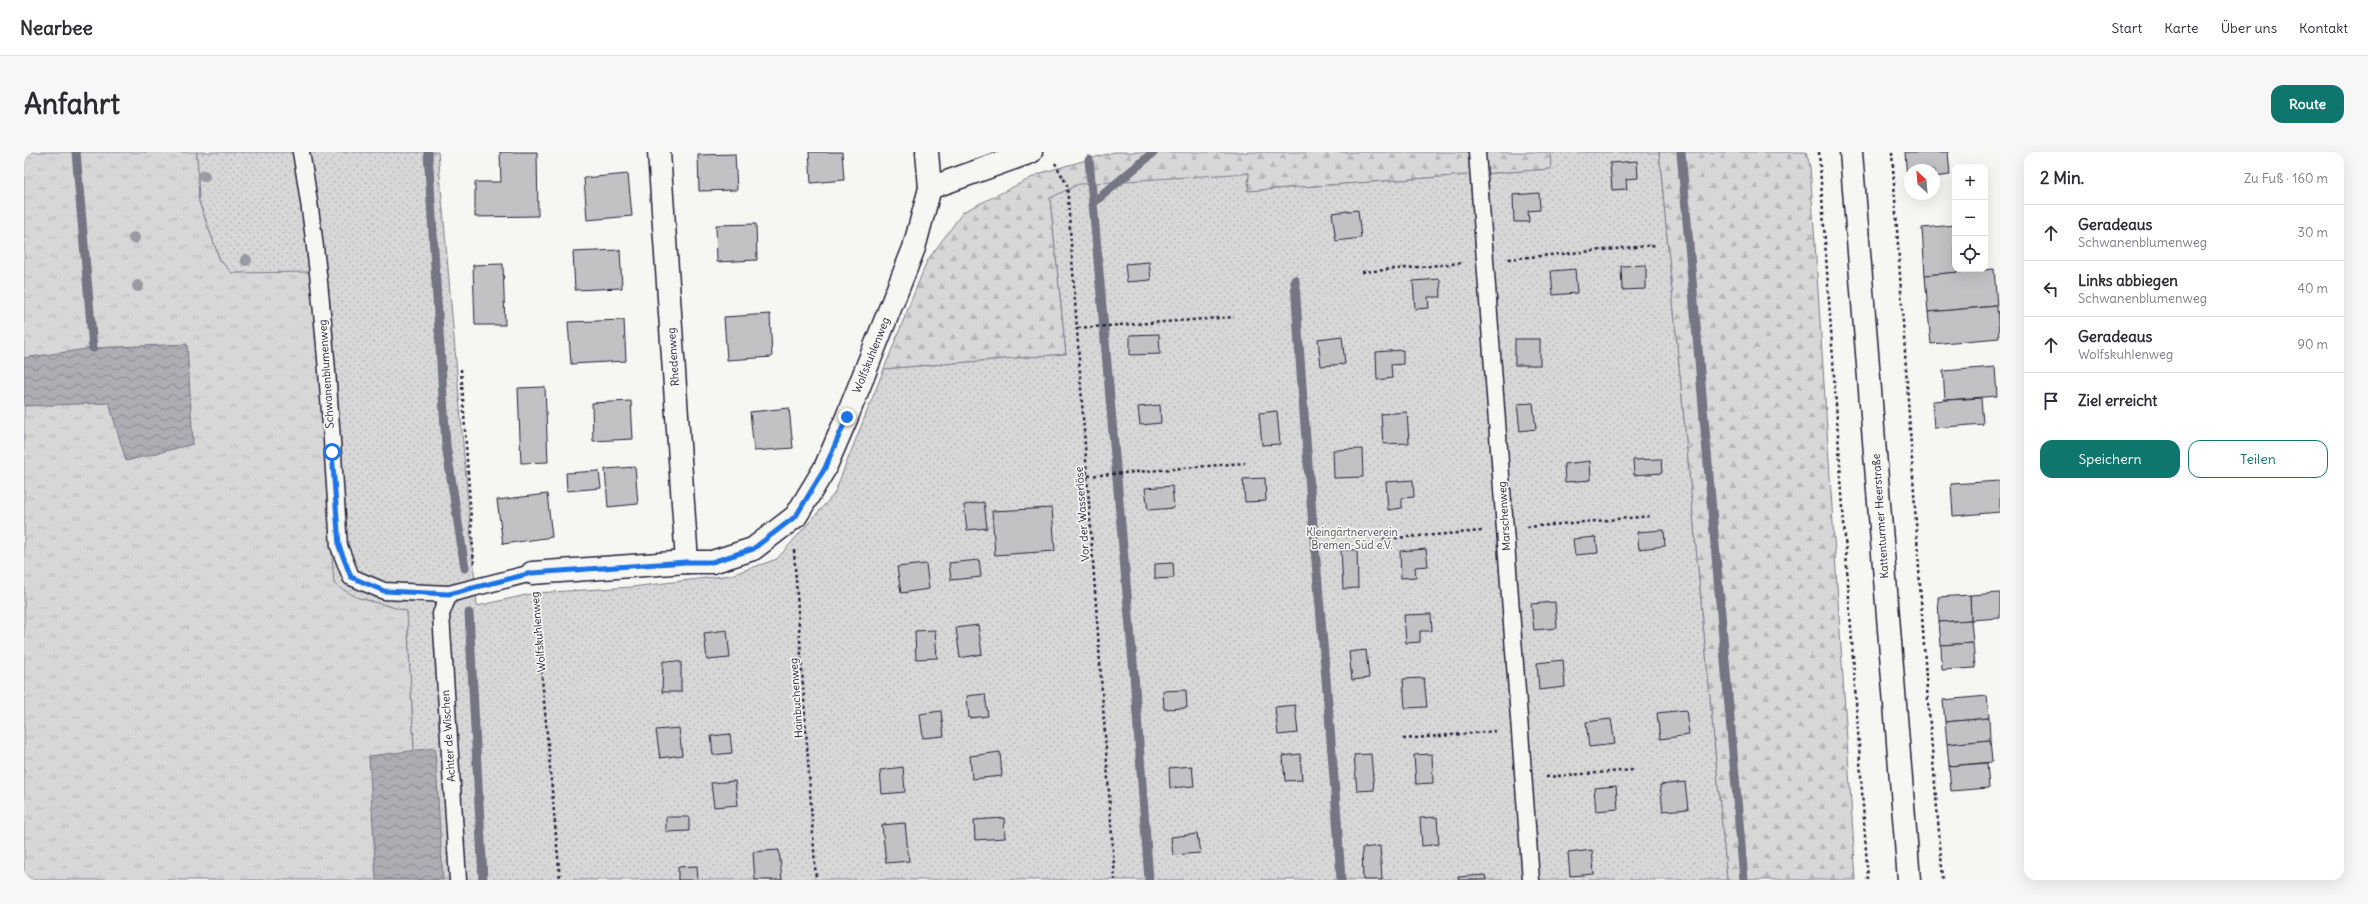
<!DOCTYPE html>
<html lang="de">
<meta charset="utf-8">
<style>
:root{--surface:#fff;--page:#f7f7f7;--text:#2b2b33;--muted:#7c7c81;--line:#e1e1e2;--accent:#0f766e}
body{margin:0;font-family:Delius,sans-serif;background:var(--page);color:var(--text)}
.controls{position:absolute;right:12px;top:12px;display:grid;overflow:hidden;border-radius:8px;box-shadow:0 4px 16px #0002}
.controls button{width:36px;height:36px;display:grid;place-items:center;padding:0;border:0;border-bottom:1px solid var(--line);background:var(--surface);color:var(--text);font:20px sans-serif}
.compass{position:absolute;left:1880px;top:12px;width:36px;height:36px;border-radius:50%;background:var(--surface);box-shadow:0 4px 16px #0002;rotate:334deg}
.stop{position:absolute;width:12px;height:12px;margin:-9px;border:3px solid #1a73e8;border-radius:50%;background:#fff}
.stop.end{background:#1a73e8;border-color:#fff;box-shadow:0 1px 4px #0008}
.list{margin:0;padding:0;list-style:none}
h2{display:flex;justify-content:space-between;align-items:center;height:52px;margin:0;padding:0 16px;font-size:17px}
h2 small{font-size:13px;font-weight:400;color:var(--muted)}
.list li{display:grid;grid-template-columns:26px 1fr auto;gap:12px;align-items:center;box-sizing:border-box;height:56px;padding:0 16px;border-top:1px solid var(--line)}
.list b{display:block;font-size:15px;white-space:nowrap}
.list p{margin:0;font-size:13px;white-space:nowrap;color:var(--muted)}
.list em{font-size:13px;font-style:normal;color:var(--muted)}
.actions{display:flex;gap:8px;padding:12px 16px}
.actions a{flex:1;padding:9px 0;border:1px solid var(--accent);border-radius:12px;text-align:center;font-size:14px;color:var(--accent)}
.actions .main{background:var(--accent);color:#fff}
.icon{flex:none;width:22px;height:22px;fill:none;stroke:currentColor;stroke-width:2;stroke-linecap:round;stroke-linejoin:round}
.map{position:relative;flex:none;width:1976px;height:728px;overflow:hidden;border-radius:12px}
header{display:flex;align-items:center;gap:24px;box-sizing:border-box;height:56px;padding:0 20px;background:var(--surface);border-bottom:1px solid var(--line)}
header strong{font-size:19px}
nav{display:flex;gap:22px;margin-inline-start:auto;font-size:14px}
.intro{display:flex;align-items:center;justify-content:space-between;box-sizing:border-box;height:96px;padding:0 24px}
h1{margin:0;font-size:28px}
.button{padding:10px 18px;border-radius:12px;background:var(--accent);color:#fff;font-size:14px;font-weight:700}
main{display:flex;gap:24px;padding:0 24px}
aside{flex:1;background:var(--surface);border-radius:12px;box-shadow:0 4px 16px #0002}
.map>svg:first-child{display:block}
.grass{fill:url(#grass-tufts);stroke:#7c7c89}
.forest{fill:url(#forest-firs);stroke:#7c7c89}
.garden{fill:url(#garden-dots);stroke:#7c7c89}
.water{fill:url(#water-waves);stroke:#757583}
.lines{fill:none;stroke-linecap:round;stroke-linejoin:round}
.stream{stroke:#757583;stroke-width:9}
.building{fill:#c2c2c4;stroke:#22223b}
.lane-casing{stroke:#22223b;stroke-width:19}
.street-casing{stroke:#22223b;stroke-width:25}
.primary-casing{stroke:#22223b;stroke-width:25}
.path{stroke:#22223b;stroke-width:2.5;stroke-dasharray:3 3;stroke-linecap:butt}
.lane{stroke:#f6f6f2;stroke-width:16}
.street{stroke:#f6f6f2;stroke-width:22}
.primary{stroke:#f6f6f2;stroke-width:22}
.tree{fill:#9a9aa3}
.route{stroke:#1a73e8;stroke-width:5}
.labels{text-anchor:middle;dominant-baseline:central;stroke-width:3.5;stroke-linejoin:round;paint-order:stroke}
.street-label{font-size:11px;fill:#22223b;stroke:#f6f6f2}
.park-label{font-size:11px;fill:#4f4f62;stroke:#f6f6f2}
</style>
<header>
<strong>Nearbee</strong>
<nav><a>Start</a><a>Karte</a><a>Über uns</a><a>Kontakt</a></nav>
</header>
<div class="intro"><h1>Anfahrt</h1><a class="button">Route</a></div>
<main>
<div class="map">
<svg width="1976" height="728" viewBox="0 0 1976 728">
<defs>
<pattern id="grass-tufts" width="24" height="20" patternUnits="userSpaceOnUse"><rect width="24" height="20" fill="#d7d7d7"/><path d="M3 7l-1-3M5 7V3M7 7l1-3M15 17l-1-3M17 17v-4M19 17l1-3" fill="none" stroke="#b8b8b9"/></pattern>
<pattern id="forest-firs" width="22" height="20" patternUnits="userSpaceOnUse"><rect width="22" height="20" fill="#d7d7d7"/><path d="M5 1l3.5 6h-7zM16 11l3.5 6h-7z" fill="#b8b8b9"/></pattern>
<pattern id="garden-dots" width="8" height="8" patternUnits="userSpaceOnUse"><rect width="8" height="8" fill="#d7d7d7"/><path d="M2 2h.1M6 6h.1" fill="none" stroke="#b8b8b9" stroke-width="1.8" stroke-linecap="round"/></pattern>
<pattern id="water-waves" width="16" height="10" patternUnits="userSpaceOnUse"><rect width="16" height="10" fill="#adadb3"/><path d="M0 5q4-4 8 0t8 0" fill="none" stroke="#8c8c93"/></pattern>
</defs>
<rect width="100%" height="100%" fill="#f6f6f2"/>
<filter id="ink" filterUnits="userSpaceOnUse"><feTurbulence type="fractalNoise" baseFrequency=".025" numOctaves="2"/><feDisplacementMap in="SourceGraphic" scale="8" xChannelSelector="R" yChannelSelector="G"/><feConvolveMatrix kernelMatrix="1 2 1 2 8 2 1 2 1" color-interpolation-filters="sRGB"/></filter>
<g filter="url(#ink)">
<polygon class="grass" points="0,0 173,0 175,50 196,108 208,121 288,119 332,445 383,459 397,728 0,728"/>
<g class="forest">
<polygon points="1090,0 1526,0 1528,17 1224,39 1225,21 1026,46 1042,202 860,217 903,109 939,60 1017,21"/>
<polygon points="1635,0 1782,0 1786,14 1832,728 1703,728"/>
</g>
<polygon class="garden" points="173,0 414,0 453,454 511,441 608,435 707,423 753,407 810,342 860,217 1042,202 1026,46 1055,32 1225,21 1224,39 1527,17 1526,0 1635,0 1703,728 397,728 383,459 332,445 310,432 288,120 208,121 196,108 175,49"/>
<g class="water">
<polygon points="163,192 169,292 102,309 85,251 0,254 0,206 69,196"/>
<polygon points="411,596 419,728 352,728 345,604"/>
</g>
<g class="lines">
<g class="stream">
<polyline points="52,0 69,196"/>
<polyline points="404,0 422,293 441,416"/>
<polyline points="1657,0 1720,728"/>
<polyline points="1065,8 1069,51"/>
<path d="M1271,128C1282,328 1305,528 1317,728"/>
<polyline points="445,461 459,728"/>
<polyline points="1125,728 1110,522 1069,51 1130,0"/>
</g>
</g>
<g class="building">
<polygon points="476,0 513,0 514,64 451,65 451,30 477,30"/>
<polygon points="785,0 818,0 820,28 787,31"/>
<polygon points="1881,0 1924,0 1926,23 1910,25 1910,18 1886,18 1886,27 1883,27"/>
<polygon points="711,2 713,38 675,39 674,3"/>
<polygon points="1613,9 1614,26 1602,27 1603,37 1588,38 1586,11"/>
<polygon points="604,22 608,64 563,68 560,26"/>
<polygon points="1515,41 1516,58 1504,59 1505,70 1490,70 1489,43"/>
<polygon points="1334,58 1337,86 1312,89 1308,61"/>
<polygon points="732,72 733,108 693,110 692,73"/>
<polygon points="1931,73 1931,117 1949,117 1949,119 1901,123 1898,76"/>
<polygon points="596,98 598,136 551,138 549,100"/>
<polygon points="1125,110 1127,128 1103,130 1101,112"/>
<polygon points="479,112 481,173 451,173 449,113"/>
<polygon points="1622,113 1622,137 1598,138 1597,114"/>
<polygon points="1551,117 1553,141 1529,143 1527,119"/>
<polygon points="1970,117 1973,154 1904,160 1901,123"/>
<polygon points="1416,127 1417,145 1404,145 1405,156 1391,157 1389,129"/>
<polygon points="1973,154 1975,186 1907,192 1904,160"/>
<polygon points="746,162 748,205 703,208 700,165"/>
<polygon points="600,168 602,209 547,212 544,170"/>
<polygon points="1135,182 1136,202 1106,203 1106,183"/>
<polygon points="1318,184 1321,212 1297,214 1294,187"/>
<rect x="1491" y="187" width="25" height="26"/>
<polygon points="1379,198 1379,212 1367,213 1368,226 1353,228 1352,200"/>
<polygon points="1971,215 1973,244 1921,248 1919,219"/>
<polygon points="521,235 524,310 497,311 494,236"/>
<polygon points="1957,246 1959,272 1910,276 1908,249"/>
<polygon points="607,249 609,287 569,289 568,251"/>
<polygon points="1509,251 1512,277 1496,279 1493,252"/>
<polygon points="1136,253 1137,271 1116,273 1114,255"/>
<polygon points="765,256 769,296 730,299 726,260"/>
<polygon points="1253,259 1256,292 1238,293 1235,261"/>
<polygon points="1383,260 1385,291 1359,292 1357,262"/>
<polygon points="1338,297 1339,325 1310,326 1309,298"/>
<polygon points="1637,307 1638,321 1610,323 1609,308"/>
<polygon points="1566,309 1567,328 1541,330 1540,312"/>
<polygon points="611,315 614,352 584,355 581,317"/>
<polygon points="575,319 577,336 543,339 542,321"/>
<polygon points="1241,326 1242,349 1221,350 1219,327"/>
<polygon points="1389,328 1390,345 1378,346 1378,356 1364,358 1362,330"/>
<polygon points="1976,329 1976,360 1929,364 1927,332"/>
<polygon points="1148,334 1150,356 1124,358 1121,336"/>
<polygon points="523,342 528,385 479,392 473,348"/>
<polygon points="960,350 963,376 943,378 940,353"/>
<polygon points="1028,356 1031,399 971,403 968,359"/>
<polygon points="1640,378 1641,394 1615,397 1613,380"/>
<polygon points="1572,385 1574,401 1551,403 1549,387"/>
<polygon points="1402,397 1404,414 1391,415 1392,425 1377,426 1376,399"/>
<polygon points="1317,398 1333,398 1334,436 1319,437"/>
<polygon points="955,408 957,425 927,428 925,411"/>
<polygon points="1149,411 1150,426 1131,427 1131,412"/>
<polygon points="902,412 905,437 877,441 873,415"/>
<polygon points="1976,441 1976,466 1947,468 1946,443"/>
<polygon points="1946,443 1947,468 1915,470 1914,445"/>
<polygon points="1531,450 1533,476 1510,478 1507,452"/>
<polygon points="1407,462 1408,479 1396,479 1396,490 1382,491 1380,463"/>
<polygon points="1947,468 1949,491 1917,493 1915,470"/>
<polygon points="954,473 958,502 936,506 932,476"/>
<polygon points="703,478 706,506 683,508 680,481"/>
<polygon points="911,478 913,506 892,507 891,479"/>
<polygon points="1949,491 1951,516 1918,518 1917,493"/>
<polygon points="1342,498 1345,526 1328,528 1325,500"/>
<polygon points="1539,508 1541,535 1515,538 1513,511"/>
<polygon points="639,509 657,510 657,540 638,540"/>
<polygon points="1400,526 1403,555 1381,556 1379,527"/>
<polygon points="1162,538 1163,556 1140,557 1139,539"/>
<polygon points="961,542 964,564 945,566 943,544"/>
<polygon points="1963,544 1965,566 1921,570 1919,548"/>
<polygon points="1271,553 1274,581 1254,583 1251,555"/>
<polygon points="1662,558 1665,583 1636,587 1633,561"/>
<polygon points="917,559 920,584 899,586 896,562"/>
<polygon points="1965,566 1966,588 1923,592 1921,570"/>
<polygon points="1587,567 1591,592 1565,595 1562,570"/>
<polygon points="655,576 658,603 636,606 632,578"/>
<polygon points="706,582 708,601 689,603 687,584"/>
<polygon points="1966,588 1968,610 1925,614 1923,592"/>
<polygon points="976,600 978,624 948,627 946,604"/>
<polygon points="1276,602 1278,628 1261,629 1259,604"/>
<polygon points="1347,602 1350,638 1333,639 1330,603"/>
<polygon points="1408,602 1409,631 1392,632 1390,603"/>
<polygon points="1963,611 1965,636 1927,639 1925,614"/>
<polygon points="1168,614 1170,634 1146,636 1145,616"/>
<polygon points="879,615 881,640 858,642 856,618"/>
<polygon points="711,629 714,653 690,655 687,631"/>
<polygon points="1661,630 1664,657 1639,659 1636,633"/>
<polygon points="1592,634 1594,657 1572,659 1570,636"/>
<polygon points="642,665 665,665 665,679 642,680"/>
<polygon points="1413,665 1415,692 1398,694 1396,666"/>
<polygon points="980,666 981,686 951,688 950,668"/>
<polygon points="881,671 885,709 862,711 858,673"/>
<polygon points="1173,682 1176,701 1149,703 1147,685"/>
<polygon points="1356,694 1358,728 1339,728 1338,696"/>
<polygon points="755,698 758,728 731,728 729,700"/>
<polygon points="1568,698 1570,722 1546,724 1544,701"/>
<polygon points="673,714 674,728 654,728 654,715"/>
<polygon points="1461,723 1462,728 1435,728 1434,725"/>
</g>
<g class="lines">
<g class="lane-casing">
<g id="lane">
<path d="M277,0C300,130 306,263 315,394L327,425L360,439L425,442L508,421"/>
<polyline points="1453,0 1507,728"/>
<polyline points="425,442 417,462 434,728"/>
</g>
</g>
<g class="street-casing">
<g id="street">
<polyline points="635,0 663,410"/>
<polyline points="903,0 906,36"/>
<polyline points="508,421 663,410 688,410 729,397 772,364 801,316 823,265 890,96 906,36 1007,0"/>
</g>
</g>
<g class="primary-casing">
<polyline id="primary" points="1827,0 1885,728"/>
</g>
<g class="path">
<polyline points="1795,0 1844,728"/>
<polyline points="1868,0 1902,525 1919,728"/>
<polyline points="1031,11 1043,33 1091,728"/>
<polyline points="1484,107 1633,93"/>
<polyline points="1338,120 1439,111"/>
<polyline points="1054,176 1210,165"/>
<polyline points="437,217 450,412"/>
<polyline points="1064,324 1221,311"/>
<polyline points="1503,375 1628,364"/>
<polyline points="1359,387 1458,379"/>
<polyline points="770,398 792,728"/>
<polyline points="511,447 536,728"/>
<polyline points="1379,587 1473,579"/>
<polyline points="1522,625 1609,618"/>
</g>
<use href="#lane" class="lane"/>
<use href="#street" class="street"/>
<use href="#primary" class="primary"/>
</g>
<g class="tree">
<circle cx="180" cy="24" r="6"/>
<circle cx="110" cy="86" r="6"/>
<circle cx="222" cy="108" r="6"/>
<circle cx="114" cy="134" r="6"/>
</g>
</g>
<g class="lines" filter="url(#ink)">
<polyline class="route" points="308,300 315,394 327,425 360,439 425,442 508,421 662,410 688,410 729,397 772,364 801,316 823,265"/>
</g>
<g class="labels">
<g class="street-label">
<text transform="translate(847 203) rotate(-68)">Wolfskuhlenweg</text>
<text transform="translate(649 205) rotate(-94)">Rhedenweg</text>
<text transform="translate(302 222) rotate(-94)">Schwanenblumenweg</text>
<text transform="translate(1058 362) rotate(-94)">Vor der Wasserlöse</text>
<text transform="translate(1480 364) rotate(-94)">Marschenweg</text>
<text transform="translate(1856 364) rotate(-94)">Kattenturmer Heerstraße</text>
<text transform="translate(514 480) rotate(-95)">Wolfskuhlenweg</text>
<text transform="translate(772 546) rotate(-94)">Hainbuchenweg</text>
<text transform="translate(424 584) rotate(-94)">Achter de Wischen</text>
</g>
<g class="park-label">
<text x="1328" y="380">Kleingärtnerverein<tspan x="1328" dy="13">Bremen-Süd e.V.</tspan></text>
</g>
</g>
</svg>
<div class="controls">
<button>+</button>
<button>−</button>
<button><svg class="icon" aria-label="locate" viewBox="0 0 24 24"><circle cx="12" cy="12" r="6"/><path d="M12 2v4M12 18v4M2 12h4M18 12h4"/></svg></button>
</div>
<svg class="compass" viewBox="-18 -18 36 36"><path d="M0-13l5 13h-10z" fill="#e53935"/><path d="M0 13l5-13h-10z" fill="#7c7c81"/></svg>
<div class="stop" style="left:308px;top:300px"></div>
<div class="stop end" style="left:823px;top:265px"></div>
</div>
<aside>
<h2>2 Min.<small>Zu Fuß · 160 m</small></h2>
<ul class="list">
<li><svg class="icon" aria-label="ahead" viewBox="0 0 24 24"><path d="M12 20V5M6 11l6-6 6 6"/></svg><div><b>Geradeaus</b><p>Schwanenblumenweg</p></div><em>30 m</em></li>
<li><svg class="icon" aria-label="left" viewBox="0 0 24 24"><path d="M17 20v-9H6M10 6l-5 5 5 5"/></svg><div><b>Links abbiegen</b><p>Schwanenblumenweg</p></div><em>40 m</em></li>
<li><svg class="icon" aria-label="ahead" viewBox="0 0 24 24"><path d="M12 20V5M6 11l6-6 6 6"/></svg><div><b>Geradeaus</b><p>Wolfskuhlenweg</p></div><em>90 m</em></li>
<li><svg class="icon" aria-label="arrive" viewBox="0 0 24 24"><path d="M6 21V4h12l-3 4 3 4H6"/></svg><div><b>Ziel erreicht</b></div></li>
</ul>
<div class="actions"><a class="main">Speichern</a><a>Teilen</a></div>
</aside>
</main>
